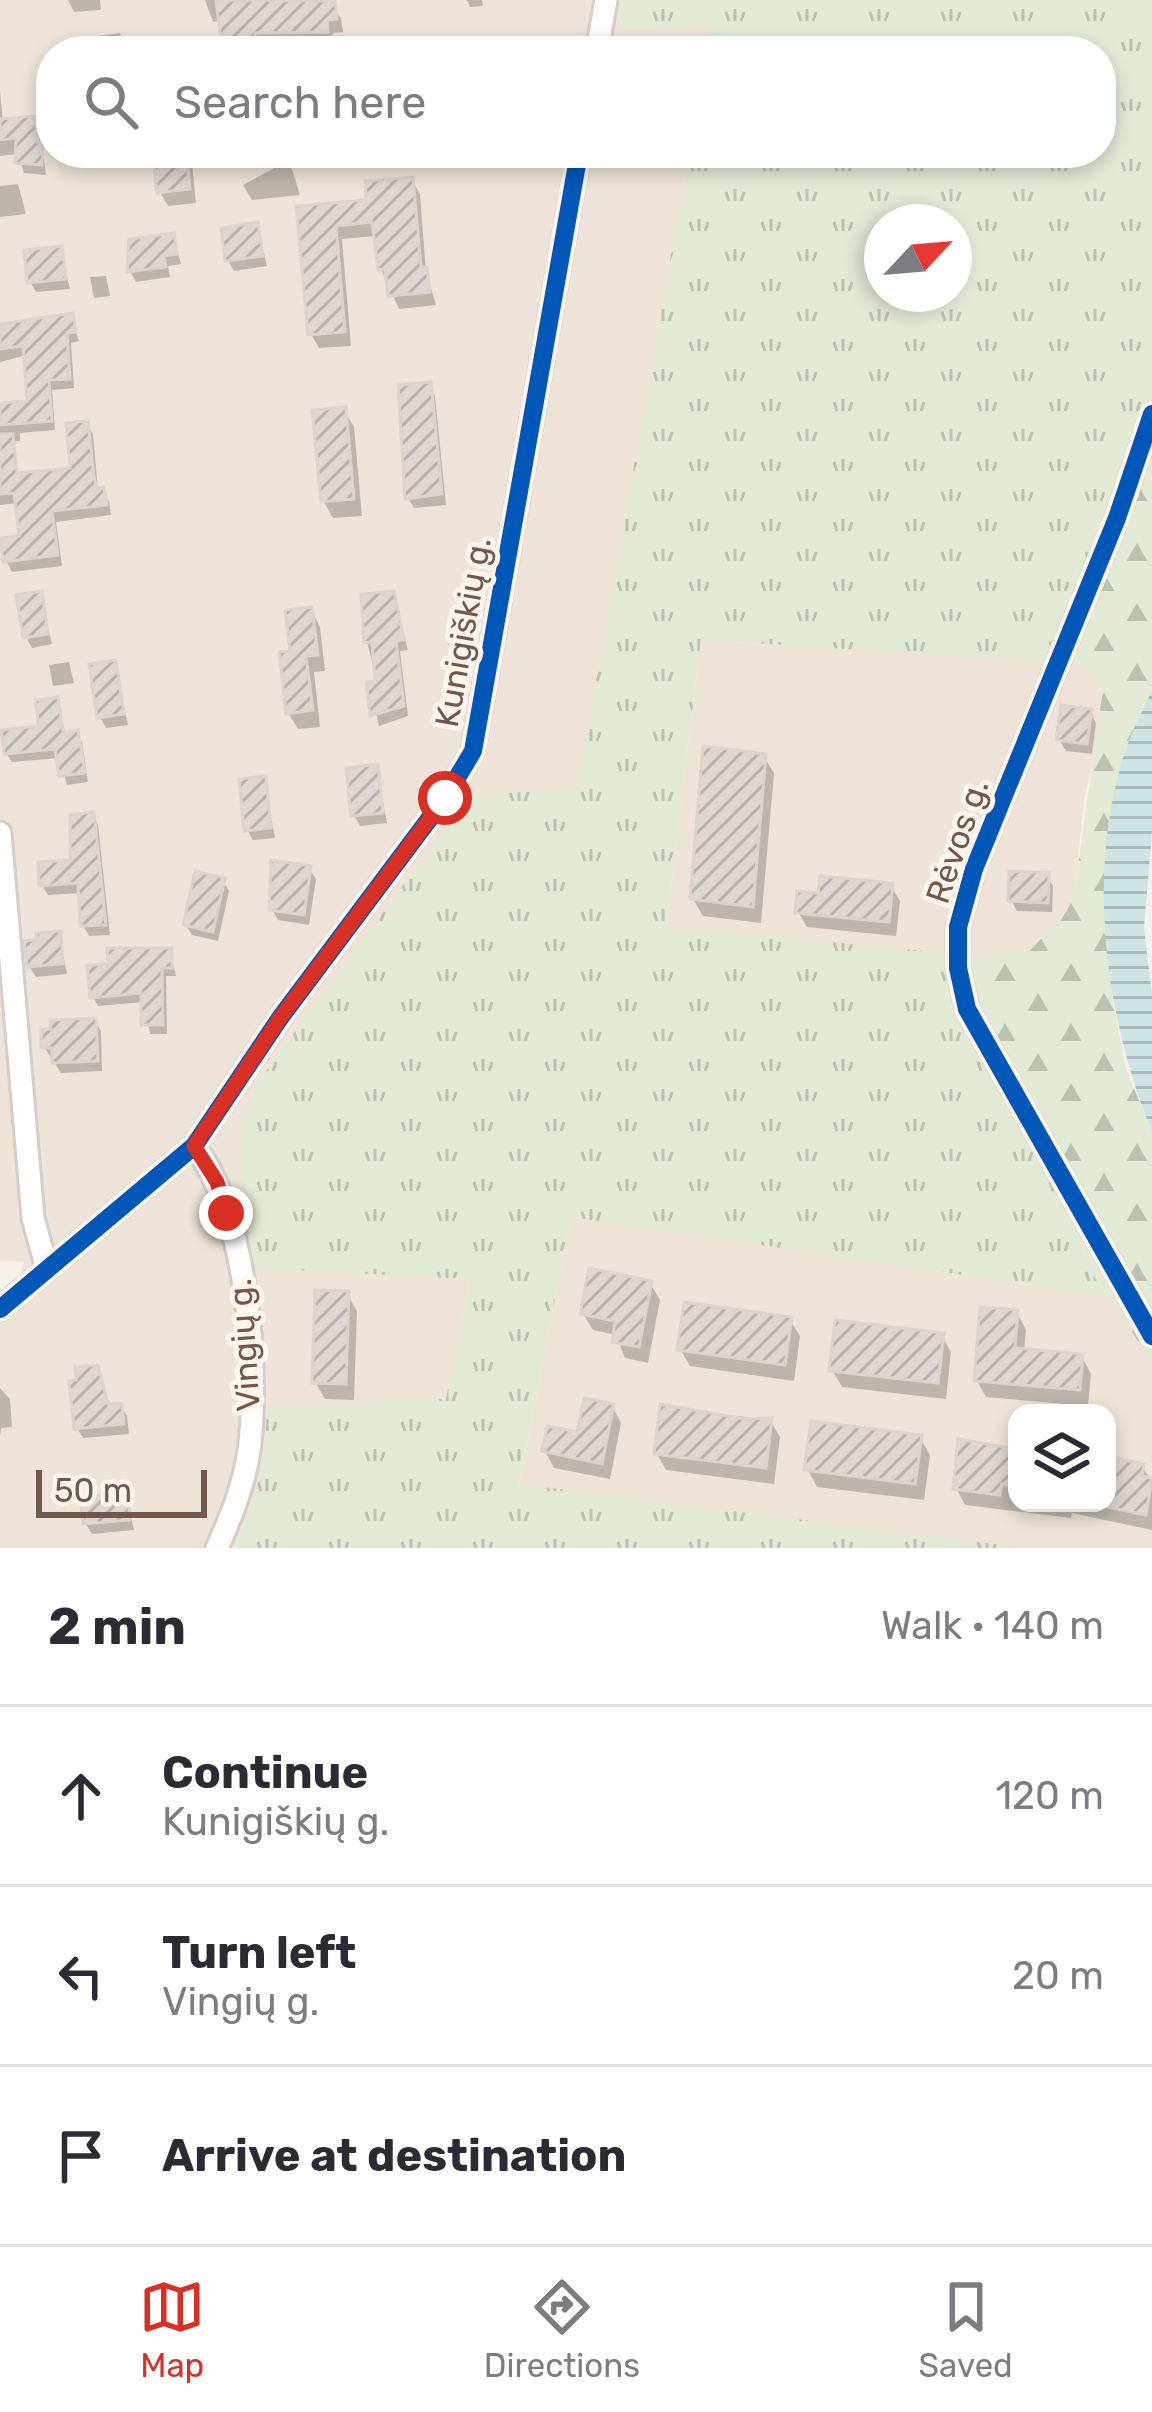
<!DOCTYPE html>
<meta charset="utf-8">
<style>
:root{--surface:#fff;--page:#f7f7f7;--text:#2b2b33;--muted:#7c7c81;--line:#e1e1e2;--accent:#d93025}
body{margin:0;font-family:Rubik,sans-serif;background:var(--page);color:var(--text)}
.controls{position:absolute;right:36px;bottom:36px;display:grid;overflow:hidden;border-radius:24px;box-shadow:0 6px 18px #0003}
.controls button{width:108px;height:108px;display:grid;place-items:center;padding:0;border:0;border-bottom:3px solid var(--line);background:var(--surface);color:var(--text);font:60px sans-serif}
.compass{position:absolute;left:864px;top:204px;width:108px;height:108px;border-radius:50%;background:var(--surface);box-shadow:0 6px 18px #0003;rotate:64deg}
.scale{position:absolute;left:36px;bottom:30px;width:171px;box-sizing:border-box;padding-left:12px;border:6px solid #70584d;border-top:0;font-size:33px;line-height:42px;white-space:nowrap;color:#70584d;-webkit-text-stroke:9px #fdf5eb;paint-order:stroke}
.stop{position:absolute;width:36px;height:36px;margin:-27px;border:9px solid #d93025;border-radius:50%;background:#fff}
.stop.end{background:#d93025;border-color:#fff;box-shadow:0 3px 12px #0008}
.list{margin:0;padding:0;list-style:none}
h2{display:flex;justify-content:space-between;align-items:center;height:156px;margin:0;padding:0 48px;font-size:51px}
h2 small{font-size:39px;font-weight:400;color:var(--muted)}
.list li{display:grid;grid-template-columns:78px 1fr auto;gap:36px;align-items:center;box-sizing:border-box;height:180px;padding:0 48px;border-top:3px solid var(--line)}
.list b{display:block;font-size:45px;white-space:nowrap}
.list p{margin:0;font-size:39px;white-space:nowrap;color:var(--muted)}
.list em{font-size:39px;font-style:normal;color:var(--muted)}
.icon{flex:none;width:66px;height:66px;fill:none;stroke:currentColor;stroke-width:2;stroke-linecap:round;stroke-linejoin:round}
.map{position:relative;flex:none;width:1152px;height:1548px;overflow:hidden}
.search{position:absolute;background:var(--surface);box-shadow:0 6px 18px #0003;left:36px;right:36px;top:36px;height:132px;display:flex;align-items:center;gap:30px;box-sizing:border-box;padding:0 42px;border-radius:48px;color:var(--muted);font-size:45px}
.sheet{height:696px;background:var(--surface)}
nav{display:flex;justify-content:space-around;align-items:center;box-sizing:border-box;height:168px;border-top:3px solid var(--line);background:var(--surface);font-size:33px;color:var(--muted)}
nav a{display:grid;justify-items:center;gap:6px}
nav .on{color:var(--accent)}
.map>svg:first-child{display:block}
.residential{fill:#ede3d8;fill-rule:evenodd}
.grass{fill:url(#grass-tufts);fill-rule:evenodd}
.forest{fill:url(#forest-firs)}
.water{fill:url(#water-rules)}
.shadow{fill:#0003}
.building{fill:url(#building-hatch);stroke:#ddd3cd;stroke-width:3}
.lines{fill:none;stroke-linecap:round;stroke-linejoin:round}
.street-casing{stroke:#d4cdc8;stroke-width:27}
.street{stroke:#fefdfc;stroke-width:21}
.cycleway-casing{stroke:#fdf5eb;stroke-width:26}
.cycleway{stroke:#0057b8;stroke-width:18}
.route{stroke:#d93025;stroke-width:15}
.labels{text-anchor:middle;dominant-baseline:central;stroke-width:10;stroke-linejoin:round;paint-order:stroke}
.street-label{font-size:33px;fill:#70584d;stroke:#fdf5eb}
</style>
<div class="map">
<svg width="1152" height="1548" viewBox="0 0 1152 1548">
<defs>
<pattern id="grass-tufts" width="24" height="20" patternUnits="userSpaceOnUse" patternTransform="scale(3)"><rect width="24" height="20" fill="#e2ead6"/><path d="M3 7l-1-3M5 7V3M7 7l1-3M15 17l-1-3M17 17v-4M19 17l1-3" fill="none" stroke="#bcc0b0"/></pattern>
<pattern id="forest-firs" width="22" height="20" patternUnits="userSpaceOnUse" patternTransform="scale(3)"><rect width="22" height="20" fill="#e2ead6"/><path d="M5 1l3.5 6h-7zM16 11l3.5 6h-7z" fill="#bcc0b0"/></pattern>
<pattern id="water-rules" width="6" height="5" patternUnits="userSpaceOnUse" patternTransform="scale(3)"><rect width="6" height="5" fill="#cde3e4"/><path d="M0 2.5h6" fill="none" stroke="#abbbbb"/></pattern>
<pattern id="building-hatch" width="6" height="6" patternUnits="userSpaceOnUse" patternTransform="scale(3)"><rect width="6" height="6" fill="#ded6d0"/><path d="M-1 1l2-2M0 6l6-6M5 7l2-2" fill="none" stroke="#b8b0ab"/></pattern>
</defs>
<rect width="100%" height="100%" fill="#f5f0ea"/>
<g class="residential">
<polygon points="0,0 623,0 620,28 712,26 707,51 51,51 51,153 689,153 577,789 255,1268 470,1278 446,1400 267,1407 264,1467 252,1515 232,1548 0,1548 0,1293 20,1276 24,1262 0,1261"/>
<polygon points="701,640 1072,663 1093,673 1102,697 1100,734 1084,801 1075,886 1066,912 1027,955 968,955 666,927"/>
<path d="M571,1217L1112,1297L1152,1366V1548H1025L519,1485ZM1017,1413H1107V1503H1017Z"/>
</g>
<path class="grass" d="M623,0H1152V456L1072,663L701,640L666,926L968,955L1091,1211L1092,1274L1112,1297L571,1217L519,1484L1025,1548H232C259,1502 264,1459 267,1407L446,1399L470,1279L255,1268C245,1199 228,1148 258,1082L469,796L577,788L689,153H1101V51H707L711,26L619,28ZM882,222H954V294H882Z"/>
<polygon class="forest" points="1152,456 1152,690 1123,760 1109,836 1105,913 1113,1003 1126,1069 1152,1132 1152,1366 1112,1297 1092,1274 1090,1211 977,1005 968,955 1027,954 1066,912 1075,886 1102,697 1093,674 1072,663"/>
<path class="water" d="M1152,690V831L1144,928L1152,995V1132C1106,1019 1086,878 1123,758C1130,735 1142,712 1152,690Z"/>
<g class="shadow">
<polygon points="100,0 101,10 74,12 68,0"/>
<polygon points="205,0 325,0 341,18 343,32 333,33 329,51 305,51 305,43 225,51 221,21 213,22"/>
<polygon points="467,0 482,0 483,6 470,7"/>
<polygon points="120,33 127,51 87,51 94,48 93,37"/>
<polygon points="51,83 51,113 43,84"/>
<polygon points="0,91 3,122 34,119 40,130 46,175 24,173 18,154 0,156"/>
<polygon points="156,153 191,153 196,203 168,206 160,192"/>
<polygon points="289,160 300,195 252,200 243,185"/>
<polygon points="412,180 420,194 426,272 436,305 399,309 381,269 376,236 342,239 351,346 319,348 311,334 300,209 370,202"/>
<polygon points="18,184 26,214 0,217 0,186"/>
<polygon points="257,226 267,266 234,271 228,260"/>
<polygon points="173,236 181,264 168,266 170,277 136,282 130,271"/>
<polygon points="61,250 70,289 36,292 30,282"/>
<polygon points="106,276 110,296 94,298 90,277"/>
<polygon points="71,317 79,341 71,343 74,388 52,390 55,430 20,433 20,441 6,442 0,435 0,406 31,404 27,355 0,362 0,326"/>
<polygon points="429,385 435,396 446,505 414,508 408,498"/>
<polygon points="344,410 354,427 362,516 333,518 324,502"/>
<polygon points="87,424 93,434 98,490 109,501 111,515 56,522 62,566 12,572 6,561 23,538 19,503 0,505 0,467 14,465 20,476 73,470"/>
<polygon points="393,594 408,650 400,651 408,716 379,726 370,685 378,684 367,642"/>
<polygon points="40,595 52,644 32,648 26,637"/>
<polygon points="311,610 320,627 325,671 314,672 320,727 298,729 288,713 293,654"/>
<polygon points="69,662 74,683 53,686 49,665"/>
<polygon points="115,664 128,725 106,728 100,717"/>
<polygon points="56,700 66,735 77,733 82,742 88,782 67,785 60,758 12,762 6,753 43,728"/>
<polygon points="1090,712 1096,723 1092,754 1066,751 1059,740"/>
<polygon points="764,757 774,773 761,923 703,916 693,899"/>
<polygon points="377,768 387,823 360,826 354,815"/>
<polygon points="264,779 275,838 253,840 247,830"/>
<polygon points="92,815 98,825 110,935 89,936 83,925 81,893 48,895 42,885 73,863"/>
<polygon points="309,868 316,879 309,925 278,920 272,909"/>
<polygon points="1047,876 1053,886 1052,912 1017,911 1011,900"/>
<polygon points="223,881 229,891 218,941 192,935 186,925"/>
<polygon points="891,886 900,901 896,936 807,927 798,912 821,896"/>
<polygon points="59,934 67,974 36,977 29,966 40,942"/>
<polygon points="170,951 176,976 166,976 167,1034 150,1034 144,1002 98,1006 93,997"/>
<polygon points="95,1021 101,1031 102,1071 61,1073 44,1047"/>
<polygon points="650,1283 660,1300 648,1363 625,1358 616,1335 593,1330 583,1314"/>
<polygon points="347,1294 357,1311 354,1400 325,1399 315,1382"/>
<polygon points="1017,1313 1026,1330 1024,1352 1082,1357 1091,1374 1088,1406 986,1397 977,1381"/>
<polygon points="790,1320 800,1336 794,1381 690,1366 680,1349"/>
<polygon points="942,1336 951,1352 946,1399 842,1387 832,1370"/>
<polygon points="96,1368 111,1407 121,1406 127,1416 129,1434 83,1438 77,1428"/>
<polygon points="0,1388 10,1399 12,1427 1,1428 0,1436"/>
<polygon points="612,1406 621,1423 610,1479 554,1468 545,1451 580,1435"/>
<polygon points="662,1407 770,1420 780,1437 774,1484 666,1470 657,1454"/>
<polygon points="920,1438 930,1455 924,1500 817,1487 808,1470"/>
<polygon points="1017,1450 1017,1503 1107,1503 1107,1462 1142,1467 1152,1481 1152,1530 1072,1513 1071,1518 965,1505 956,1488"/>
<polygon points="126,1496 134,1530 92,1534 86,1524"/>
</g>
<g class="building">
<polygon points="216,0 335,1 337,19 327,20 328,32 255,33 257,51 222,51"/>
<polygon points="35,116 38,142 43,142 42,165 15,163 16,138 0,140 0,119"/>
<polygon points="153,153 186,153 190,189 157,193"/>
<polygon points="413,177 421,267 427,267 430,292 388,296 385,269 378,270 372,222 336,226 345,332 308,335 296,206 366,200 365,181"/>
<polygon points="258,222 263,256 225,261 221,228"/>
<polygon points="174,233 177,254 164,256 166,267 127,272 129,239"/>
<polygon points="62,246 66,279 27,283 24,250"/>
<polygon points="73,313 76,332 67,333 70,379 49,380 52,421 0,425 0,403 27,401 23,346 0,349 0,324"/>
<polygon points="431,382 442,494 405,499 398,385"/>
<polygon points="346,407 354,499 321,502 312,410"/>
<polygon points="88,421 94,477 97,488 104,487 107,505 52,511 58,555 3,562 0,538 19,536 14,493 0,494 0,434 13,434 17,473 70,468 66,423"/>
<polygon points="42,591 48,634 23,638 16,595"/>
<polygon points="394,591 404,640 396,641 404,706 370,716 366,682 375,681 372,642 364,643 361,594"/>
<polygon points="312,607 318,655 306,656 313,710 286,714 279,652 290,651 285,610"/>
<polygon points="116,660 124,714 97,718 89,664"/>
<polygon points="58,697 63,732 78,730 85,773 59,776 55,749 4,754 1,730 39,726 35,700"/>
<polygon points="1061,705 1092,709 1087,744 1056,740"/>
<polygon points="703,746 766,754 753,907 690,899"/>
<polygon points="378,764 383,813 351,816 346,768"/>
<polygon points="266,776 271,828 244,831 239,779"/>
<polygon points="94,812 106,925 80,926 78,883 39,886 38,862 70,860 70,815"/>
<polygon points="271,860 311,866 304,915 269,910"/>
<polygon points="195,871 225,878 213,932 183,925"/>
<polygon points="1009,871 1049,873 1048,903 1008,901"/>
<polygon points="820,876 893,883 889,922 795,913 797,891 818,893"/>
<polygon points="61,931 63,964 27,967 24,941 37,940 36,933"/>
<polygon points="107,948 172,948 172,968 162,968 163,1025 141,1025 141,993 90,998 87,965 108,964"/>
<polygon points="96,1018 98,1061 52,1063 52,1048 41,1048 41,1029 51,1029 50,1020"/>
<polygon points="589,1268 652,1281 639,1347 612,1342 615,1321 580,1314"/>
<polygon points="315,1290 349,1291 346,1384 312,1383"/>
<polygon points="684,1302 792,1317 785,1365 677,1350"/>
<polygon points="980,1307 1018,1310 1015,1348 1083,1354 1080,1390 974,1381"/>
<polygon points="835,1320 944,1333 938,1383 829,1371"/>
<polygon points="98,1365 108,1404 122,1403 124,1424 74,1429 69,1381 76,1380 75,1367"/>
<polygon points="584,1398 614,1404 602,1464 542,1451 547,1426 577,1432"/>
<polygon points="660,1404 745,1419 772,1418 766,1468 654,1454"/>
<polygon points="811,1421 922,1435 915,1484 804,1470"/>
<polygon points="958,1439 1017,1449 1017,1487 1002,1484 1000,1495 953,1489"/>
<polygon points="1107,1456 1144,1464 1142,1476 1152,1478 1146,1515 1107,1507"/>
<polygon points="128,1493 130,1520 83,1524 80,1497"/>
</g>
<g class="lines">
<g class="street-casing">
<g id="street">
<polyline points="597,51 606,0"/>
<polyline points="1152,414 1117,518 974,869 958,927 958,968 967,1009 1152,1336"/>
<polyline points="0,833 33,1218 47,1269"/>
<path d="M194,1146C246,1210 260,1371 249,1451C244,1485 231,1517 217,1548"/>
<polyline points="0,1309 194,1146 280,1018 445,798 473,751 579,153"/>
</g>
</g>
<use href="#street" class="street"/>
<g class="cycleway-casing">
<g id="cycleway">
<polyline points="1152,414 1117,518 974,869 958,927 958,968 967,1009 1152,1336"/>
<polyline points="0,1309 194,1146 280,1018 445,798 473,751 579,153"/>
</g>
</g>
<use href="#cycleway" class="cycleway"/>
</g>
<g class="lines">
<polyline class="route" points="226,1213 217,1182 194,1146 280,1018 445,798"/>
</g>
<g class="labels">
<g class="street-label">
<text transform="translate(463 632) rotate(-80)">Kunigiškių g.</text>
<text transform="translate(957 841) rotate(-71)">Rėvos g.</text>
<text transform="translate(244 1345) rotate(-94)">Vingių g.</text>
</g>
</g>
</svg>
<div class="controls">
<button><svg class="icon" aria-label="layers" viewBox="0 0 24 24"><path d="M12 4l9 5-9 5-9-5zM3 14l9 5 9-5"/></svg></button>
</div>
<svg class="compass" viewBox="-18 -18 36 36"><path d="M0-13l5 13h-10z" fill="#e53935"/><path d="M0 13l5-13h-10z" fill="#7c7c81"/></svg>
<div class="scale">50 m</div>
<div class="stop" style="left:445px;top:798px"></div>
<div class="stop end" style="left:226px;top:1213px"></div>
<div class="search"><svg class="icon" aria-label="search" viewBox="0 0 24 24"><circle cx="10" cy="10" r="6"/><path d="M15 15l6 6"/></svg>Search here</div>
</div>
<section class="sheet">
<h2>2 min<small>Walk · 140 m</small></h2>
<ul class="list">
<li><svg class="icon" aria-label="ahead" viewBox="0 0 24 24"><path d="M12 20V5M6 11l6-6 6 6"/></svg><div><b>Continue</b><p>Kunigiškių g.</p></div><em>120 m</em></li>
<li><svg class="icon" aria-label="left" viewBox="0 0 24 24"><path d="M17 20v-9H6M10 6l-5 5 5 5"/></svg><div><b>Turn left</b><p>Vingių g.</p></div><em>20 m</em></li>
<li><svg class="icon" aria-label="arrive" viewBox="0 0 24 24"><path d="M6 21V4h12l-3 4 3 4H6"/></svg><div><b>Arrive at destination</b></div></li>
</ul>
</section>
<nav>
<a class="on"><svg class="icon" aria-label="map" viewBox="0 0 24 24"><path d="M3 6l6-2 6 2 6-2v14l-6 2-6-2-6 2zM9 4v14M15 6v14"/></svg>Map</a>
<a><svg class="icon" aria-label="directions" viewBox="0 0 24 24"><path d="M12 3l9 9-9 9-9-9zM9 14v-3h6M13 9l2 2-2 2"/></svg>Directions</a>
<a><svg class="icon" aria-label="saved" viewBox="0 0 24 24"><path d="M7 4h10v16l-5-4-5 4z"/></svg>Saved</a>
</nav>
